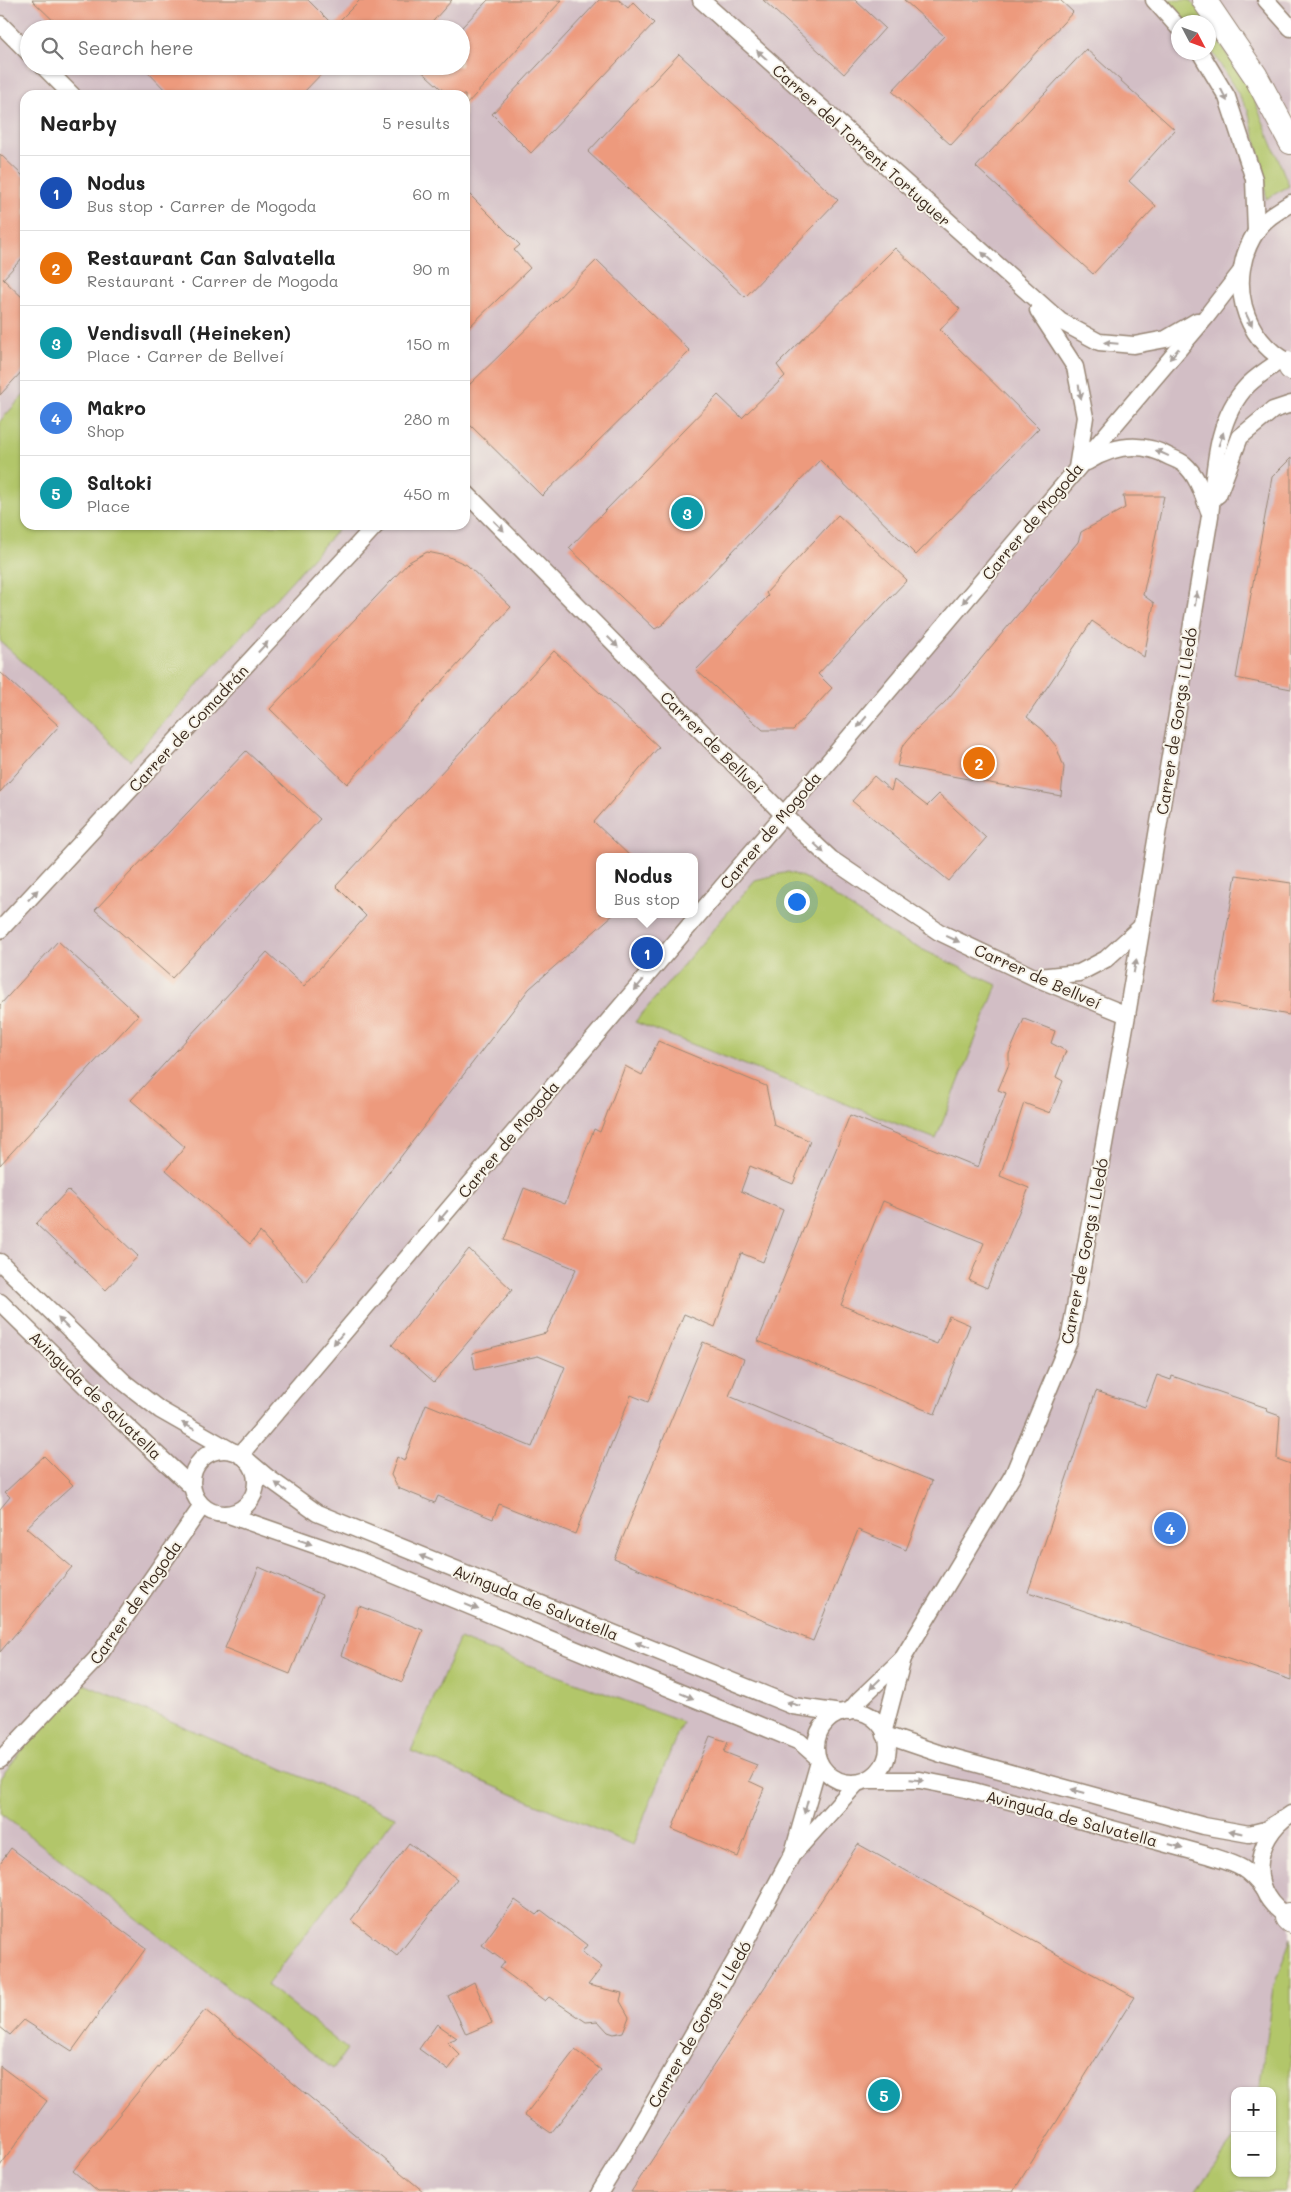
<!DOCTYPE html>
<meta charset="utf-8">
<style>
:root{--surface:#fff;--page:#f2f2f2;--text:#222;--muted:#767676;--line:#e0e0e0;--accent:#b5179e}
body{margin:0;font-family:Mali,sans-serif;background:var(--page);color:var(--text)}
.controls{position:absolute;right:15px;bottom:15px;display:grid;overflow:hidden;border-radius:10px;box-shadow:0 1px 4px #0004}
.controls button{width:45px;height:45px;display:grid;place-items:center;padding:0;border:0;border-bottom:1px solid var(--line);background:var(--surface);color:var(--text);font:25px sans-serif}
.compass{position:absolute;left:1171px;top:15px;width:45px;height:45px;border-radius:50%;background:var(--surface);box-shadow:0 1px 4px #0004;rotate:131deg}
.you{position:absolute;left:796px;top:901px;width:18px;height:18px;margin:-12px;border:4px solid #fff;border-radius:50%;background:#1a73e8;box-shadow:0 0 0 8px #1a73e833}
.badge{display:grid;place-items:center;width:32px;height:32px;border-radius:50%;background:var(--accent);color:#fff;font-size:16px;font-weight:700}
.pin{position:absolute;translate:-50% -50%;border:2px solid #fff;box-shadow:0 1px 5px #0006}
.popup{position:absolute;left:596px;top:853px;width:102px;height:65px;box-sizing:border-box;display:grid;place-content:center;border-radius:10px;background:var(--surface);filter:drop-shadow(0 1px 4px #0005);font-size:16px;white-space:nowrap;color:var(--muted)}
.popup b{font-size:19px;color:var(--text)}
.popup::after{content:'';position:absolute;left:50%;top:100%;margin-left:-10px;border:10px solid transparent;border-top-color:var(--surface)}
.list{margin:0;padding:0;list-style:none}
h2{display:flex;justify-content:space-between;align-items:center;height:65px;margin:0;padding:0 20px;font-size:21px}
h2 small{font-size:16px;font-weight:400;color:var(--muted)}
.list li{display:grid;grid-template-columns:32px 1fr auto;gap:15px;align-items:center;box-sizing:border-box;height:75px;padding:0 20px;border-top:1px solid var(--line)}
.list b{display:block;font-size:19px;white-space:nowrap}
.list p{margin:0;font-size:16px;white-space:nowrap;color:var(--muted)}
.list em{font-size:16px;font-style:normal;color:var(--muted)}
.icon{flex:none;width:28px;height:28px;fill:none;stroke:currentColor;stroke-width:2;stroke-linecap:round;stroke-linejoin:round}
.map{position:relative;flex:none;width:1291px;height:2192px;overflow:hidden}
.search{position:absolute;background:var(--surface);box-shadow:0 1px 4px #0004;left:20px;top:20px;width:450px;height:55px;display:flex;align-items:center;gap:12px;box-sizing:border-box;padding:0 18px;border-radius:28px;color:var(--muted);font-size:19px}
.panel{position:absolute;background:var(--surface);box-shadow:0 1px 4px #0004;left:20px;top:90px;width:450px;height:440px;border-radius:15px}
.map>svg:first-child{display:block}
.industrial{fill:#d2bec5;fill-rule:evenodd}
.green{fill:#b2c66a;stroke:#767844}
.building{fill:#ed9a7d}
.lines{fill:none;stroke-linecap:round;stroke-linejoin:round}
.minor-casing{stroke:#988675;stroke-width:19}
.secondary-casing{stroke:#988675;stroke-width:26}
.motorway-casing{stroke:#988675;stroke-width:30}
.minor{stroke:#fff;stroke-width:16}
.secondary{stroke:#fff;stroke-width:24}
.motorway{stroke:#fff;stroke-width:28}
.oneway{fill:#a79f9a}
.labels{text-anchor:middle;dominant-baseline:central;stroke-width:4;stroke-linejoin:round;paint-order:stroke}
.street-label{font-size:16px;fill:#3b2a1e;stroke:#f7f3e8}
</style>
<div class="map">
<svg width="1291" height="2192" viewBox="0 0 1291 2192">
<rect width="100%" height="100%" fill="#f7f3e8"/>
<filter id="ink" filterUnits="userSpaceOnUse"><feTurbulence type="fractalNoise" baseFrequency=".02" numOctaves="2"/><feDisplacementMap in="SourceGraphic" scale="10" xChannelSelector="R" yChannelSelector="G"/><feConvolveMatrix kernelMatrix="1 2 1 2 8 2 1 2 1" color-interpolation-filters="sRGB"/></filter>
<filter id="wash" filterUnits="userSpaceOnUse"><feTurbulence type="fractalNoise" baseFrequency=".0096" numOctaves="4" result="noise"/><feDisplacementMap in="SourceGraphic" scale="20" xChannelSelector="R" yChannelSelector="G"/><feGaussianBlur stdDeviation="1.12" result="paint"/><feColorMatrix in="noise" values="0 0 0 0 0 0 0 0 0 0 0 0 0 0 0 0 0 1.4 0 .05"/><feComposite in="paint" operator="in"/></filter>
<g filter="url(#wash)">
<rect width="100%" height="100%" fill="#f5e3cc"/>
<path class="industrial" d="M0,0H1291V1938L1273,1988L1259,2091H1235V2138L1195,2192H0ZM1178,22H1208V52H1178ZM29,29H461V66H29ZM25,95H465V525H25ZM600,857H694V914H600Z"/>
<g class="green">
<polygon points="1166,0 1190,0 1208,22 1187,22"/>
<polygon points="1208,24 1252,94 1289,186 1266,199 1264,172 1248,110 1209,46"/>
<polygon points="25,394 25,525 342,525 130,760 0,641 0,421"/>
<polygon points="788,872 808,879 896,937 997,985 936,1139 635,1022 755,880"/>
<polygon points="459,1639 682,1722 633,1845 411,1751"/>
<polygon points="77,1681 395,1817 267,1985 347,2049 333,2069 0,1813 0,1778"/>
<polygon points="1291,1938 1291,2161 1284,2192 1195,2192 1235,2138 1235,2173 1272,2173 1272,2091 1259,2091 1273,1988"/>
</g>
<g id="blocks">
<g class="building">
<polygon points="32,0 308,0 334,26 360,0 452,0 426,29 62,29"/>
<polygon points="488,0 562,0 465,106 465,95 448,95 416,66 461,66 461,28"/>
<polygon points="599,0 619,0 628,8 633,2 654,23 531,153 492,114"/>
<polygon points="763,0 855,0 885,28 844,74"/>
<polygon points="904,0 1060,0 1073,12 951,145 892,91 944,36"/>
<polygon points="1086,49 1175,130 1129,181 1156,206 1093,274 976,167"/>
<polygon points="679,54 838,200 745,297 588,152"/>
<polygon points="142,66 329,66 301,95 170,95"/>
<polygon points="0,154 25,178 25,255 3,279 25,300 25,368 0,395"/>
<polygon points="465,190 520,245 514,250 530,268 465,331"/>
<polygon points="895,248 960,309 940,330 1039,428 916,555 820,460 662,625 655,629 569,548 718,395 742,418 785,376 777,365"/>
<polygon points="597,260 690,351 542,496 465,420 465,389"/>
<polygon points="1291,458 1291,689 1236,678 1272,477"/>
<polygon points="1123,496 1164,496 1143,595 1154,603 1144,657 1092,621 1027,717 1043,730 1056,746 1064,767 1061,796 897,766 902,747 916,730 945,702 1078,542 1081,532 1125,508"/>
<polygon points="838,515 907,580 818,674 832,688 793,730 763,730 696,670 768,596 766,593"/>
<polygon points="427,552 447,556 467,565 511,607 347,784 270,709 409,562"/>
<polygon points="554,651 659,747 594,822 631,857 600,857 600,914 614,914 529,989 305,1282 260,1232 250,1244 166,1170 185,1147 131,1100 267,952 304,986 366,916 336,886"/>
<polygon points="0,672 59,726 0,792"/>
<polygon points="246,751 320,819 172,978 95,910"/>
<polygon points="874,776 891,791 894,780 927,806 939,794 986,838 949,881 852,801"/>
<polygon points="1236,875 1291,883 1291,1003 1289,1015 1214,1001"/>
<polygon points="58,941 138,1015 0,1165 0,1005"/>
<polygon points="1024,1019 1055,1031 1051,1043 1066,1051 1056,1077 1063,1081 1050,1113 1024,1103 1000,1176 1029,1188 987,1288 969,1280 984,1243 883,1201 841,1305 937,1344 949,1316 970,1325 935,1414 758,1341 850,1115 978,1167 1006,1093 998,1090 1009,1064 1009,1054"/>
<polygon points="658,1041 766,1086 774,1125 810,1141 793,1184 750,1166 741,1191 783,1210 763,1262 741,1253 715,1327 684,1314 648,1402 631,1395 575,1534 499,1504 493,1519 438,1496 435,1503 398,1488 391,1475 397,1457 404,1461 426,1404 532,1447 565,1367 538,1356 475,1370 472,1353 546,1333 576,1269 504,1240 524,1188 565,1204 594,1129 600,1132 625,1066 642,1075"/>
<polygon points="68,1190 138,1256 106,1290 36,1224"/>
<polygon points="469,1249 512,1290 434,1382 392,1345"/>
<polygon points="703,1342 744,1359 729,1396 932,1481 906,1550 858,1530 813,1641 614,1559"/>
<polygon points="1157,1375 1171,1380 1172,1376 1267,1408 1266,1411 1280,1416 1277,1459 1291,1464 1291,1680 1028,1592 1096,1391 1145,1407"/>
<polygon points="44,1456 73,1485 26,1528 72,1567 0,1652 0,1509 10,1497 5,1492"/>
<polygon points="259,1567 322,1595 290,1674 225,1648"/>
<polygon points="359,1606 423,1630 402,1682 341,1655"/>
<polygon points="710,1736 728,1742 724,1752 757,1765 749,1781 764,1788 738,1857 672,1829"/>
<polygon points="409,1843 457,1879 397,1956 351,1920"/>
<polygon points="858,1844 1134,1997 1013,2192 631,2192"/>
<polygon points="11,1848 146,1948 72,2051 24,2020 10,2035 0,2027 0,1863"/>
<polygon points="515,1900 536,1915 541,1910 587,1945 582,1952 602,1967 588,1985 622,1993 620,2001 629,2017 623,2032 614,2034 608,2032 598,2021 586,2022 549,1997 545,2001 500,1968 505,1962 482,1945"/>
<polygon points="474,1982 492,2023 466,2034 448,1996"/>
<polygon points="205,2010 424,2192 98,2192 73,2171"/>
<polygon points="437,2024 457,2038 447,2042 460,2055 448,2070 419,2049"/>
<polygon points="575,2050 601,2070 551,2133 525,2115"/>
<polygon points="0,2066 47,2101 0,2166"/>
</g>
</g>
</g>
<g filter="url(#ink)">
<use href="#blocks" fill-opacity="0" stroke="#988675" stroke-width="1"/>
<g class="lines">
<g class="minor-casing">
<g id="minor">
<polyline points="701,0 1060,321 1099,342 1134,345 1166,339 1197,321"/>
<polyline points="1154,0 1178,27"/>
<polyline points="1266,0 1291,28"/>
<polyline points="0,24 29,53"/>
<polyline points="1200,52 1227,97 1254,179 1256,232"/>
<polyline points="43,66 72,95"/>
<path d="M1291,203C1278,211 1264,219 1256,232C1226,278 1242,340 1291,364"/>
<polyline points="1038,310 1075,367 1085,417 1077,468"/>
<path d="M1087,462C1114,445 1142,441 1170,457C1175,459 1180,461 1184,464C1198,476 1203,495 1209,511"/>
<polyline points="465,492 783,814 831,859 939,932 1036,978 1127,1015"/>
<polyline points="1218,495 1240,437 1273,410 1291,404"/>
<polyline points="0,930 376,525"/>
<polyline points="1038,977 1079,973 1106,959 1142,926"/>
<polyline points="0,1262 125,1383 160,1410 230,1450"/>
<polyline points="0,1302 116,1416 192,1487"/>
<circle cx="224" cy="1482" r="32"/>
<polyline points="240,1455 1206,317 1240,273"/>
<polyline points="247,1460 267,1477 317,1513 793,1706 841,1713"/>
<polyline points="226,1514 358,1560 800,1742 817,1757"/>
<circle cx="852" cy="1747" r="36"/>
<path d="M849,1712L859,1700L903,1658L1013,1475L1069,1341L1127,1015L1210,516C1215,471 1215,419 1248,385C1258,375 1271,367 1283,359"/>
<polyline points="884,1730 903,1658"/>
<polyline points="885,1735 941,1754 1204,1826 1249,1834 1265,1830 1281,1820"/>
<polyline points="0,1760 97,1658 202,1506"/>
<path d="M869,1780H920L966,1789L1207,1855C1234,1864 1246,1865 1263,1889"/>
<path d="M1291,1814C1252,1838 1246,1896 1291,1918"/>
<polyline points="795,1852 857,1783"/>
<polyline points="600,2192 634,2137 740,1952 793,1853 819,1762"/>
</g>
</g>
<g class="secondary-casing">
<g id="secondary">
<polyline points="1204,0 1255,75 1291,142"/>
<polyline points="1289,364 1291,368"/>
</g>
</g>
<g class="motorway-casing">
<polyline id="motorway" points="1289,1917 1291,1919"/>
</g>
<use href="#minor" class="minor"/>
<use href="#secondary" class="secondary"/>
<use href="#motorway" class="motorway"/>
</g>
<defs><path id="oneway-solid" d="M-6-.8H1V-3.2L6.5 0L1 3.2V.8H-6Z" transform="scale(1.25)"/></defs>
<g class="oneway">
<use href="#oneway-solid" transform="translate(762 55) rotate(-138)"/>
<use href="#oneway-solid" transform="translate(1224 95) rotate(63)"/>
<use href="#oneway-solid" transform="translate(987 257) rotate(-138)"/>
<use href="#oneway-solid" transform="translate(1249 320) rotate(64)"/>
<use href="#oneway-solid" transform="translate(1111 343) rotate(-175)"/>
<use href="#oneway-solid" transform="translate(1174 354) rotate(130)"/>
<use href="#oneway-solid" transform="translate(1080 392) rotate(79)"/>
<use href="#oneway-solid" transform="translate(1221 439) rotate(-70)"/>
<use href="#oneway-solid" transform="translate(1162 453) rotate(-156)"/>
<use href="#oneway-solid" transform="translate(499 526) rotate(45)"/>
<use href="#oneway-solid" transform="translate(967 598) rotate(130)"/>
<use href="#oneway-solid" transform="translate(1196 599) rotate(-81)"/>
<use href="#oneway-solid" transform="translate(613 642) rotate(45)"/>
<use href="#oneway-solid" transform="translate(263 647) rotate(-47)"/>
<use href="#oneway-solid" transform="translate(862 722) rotate(130)"/>
<use href="#oneway-solid" transform="translate(819 848) rotate(43)"/>
<use href="#oneway-solid" transform="translate(33 895) rotate(-47)"/>
<use href="#oneway-solid" transform="translate(953 939) rotate(25)"/>
<use href="#oneway-solid" transform="translate(1135 966) rotate(-80)"/>
<use href="#oneway-solid" transform="translate(639 985) rotate(130)"/>
<use href="#oneway-solid" transform="translate(443 1216) rotate(130)"/>
<use href="#oneway-solid" transform="translate(63 1323) rotate(-136)"/>
<use href="#oneway-solid" transform="translate(338 1339) rotate(130)"/>
<use href="#oneway-solid" transform="translate(188 1426) rotate(-150)"/>
<use href="#oneway-solid" transform="translate(281 1487) rotate(-144)"/>
<use href="#oneway-solid" transform="translate(305 1542) rotate(19)"/>
<use href="#oneway-solid" transform="translate(426 1558) rotate(-158)"/>
<use href="#oneway-solid" transform="translate(472 1607) rotate(22)"/>
<use href="#oneway-solid" transform="translate(642 1645) rotate(-158)"/>
<use href="#oneway-solid" transform="translate(875 1684) rotate(136)"/>
<use href="#oneway-solid" transform="translate(687 1696) rotate(22)"/>
<use href="#oneway-solid" transform="translate(793 1704) rotate(-164)"/>
<use href="#oneway-solid" transform="translate(917 1780) rotate(5)"/>
<use href="#oneway-solid" transform="translate(1078 1791) rotate(-165)"/>
<use href="#oneway-solid" transform="translate(806 1807) rotate(105)"/>
<use href="#oneway-solid" transform="translate(1236 1832) rotate(-169)"/>
<use href="#oneway-solid" transform="translate(1176 1846) rotate(15)"/>
</g>
</g>
<g class="labels">
<g class="street-label">
<text transform="translate(862 145) rotate(42)">Carrer del Torrent Tortuguer</text>
<text transform="translate(1032 521) rotate(-50)">Carrer de Mogoda</text>
<text transform="translate(1176 721) rotate(-81)">Carrer de Gorgs i Lledó</text>
<text transform="translate(188 728) rotate(-47)">Carrer de Comadrán</text>
<text transform="translate(712 742) rotate(45)">Carrer de Bellveí</text>
<text transform="translate(770 830) rotate(-50)">Carrer de Mogoda</text>
<text transform="translate(1038 976) rotate(24)">Carrer de Bellveí</text>
<text transform="translate(508 1139) rotate(-50)">Carrer de Mogoda</text>
<text transform="translate(1084 1251) rotate(-79)">Carrer de Gorgs i Lledó</text>
<text transform="translate(96 1395) rotate(44)">Avinguda de Salvatella</text>
<text transform="translate(135 1602) rotate(-55)">Carrer de Mogoda</text>
<text transform="translate(536 1602) rotate(22)">Avinguda de Salvatella</text>
<text transform="translate(1072 1818) rotate(15)">Avinguda de Salvatella</text>
<text transform="translate(699 2024) rotate(-60)">Carrer de Gorgs i Lledó</text>
</g>
</g>
</svg>
<div class="controls">
<button>+</button>
<button>−</button>
</div>
<svg class="compass" viewBox="-18 -18 36 36"><path d="M0-13l5 13h-10z" fill="#e53935"/><path d="M0 13l5-13h-10z" fill="#767676"/></svg>
<div class="you"></div>
<div class="pin badge" style="left:647px;top:953px;background:#1a4fb4">1</div>
<div class="popup"><b>Nodus</b>Bus stop</div>
<div class="pin badge" style="left:979px;top:763px;background:#e8710a">2</div>
<div class="pin badge" style="left:687px;top:513px;background:#0f9aa8">3</div>
<div class="pin badge" style="left:1170px;top:1528px;background:#3f7fe0">4</div>
<div class="pin badge" style="left:884px;top:2095px;background:#0f9aa8">5</div>
<div class="search"><svg class="icon" aria-label="search" viewBox="0 0 24 24"><circle cx="10" cy="10" r="6"/><path d="M15 15l6 6"/></svg>Search here</div>
<section class="panel">
<h2>Nearby<small>5 results</small></h2>
<ul class="list">
<li><span class="badge" style="background:#1a4fb4">1</span><div><b>Nodus</b><p>Bus stop · Carrer de Mogoda</p></div><em>60 m</em></li>
<li><span class="badge" style="background:#e8710a">2</span><div><b>Restaurant Can Salvatella</b><p>Restaurant · Carrer de Mogoda</p></div><em>90 m</em></li>
<li><span class="badge" style="background:#0f9aa8">3</span><div><b>Vendisvall (Heineken)</b><p>Place · Carrer de Bellveí</p></div><em>150 m</em></li>
<li><span class="badge" style="background:#3f7fe0">4</span><div><b>Makro</b><p>Shop</p></div><em>280 m</em></li>
<li><span class="badge" style="background:#0f9aa8">5</span><div><b>Saltoki</b><p>Place</p></div><em>450 m</em></li>
</ul>
</section>
</div>
